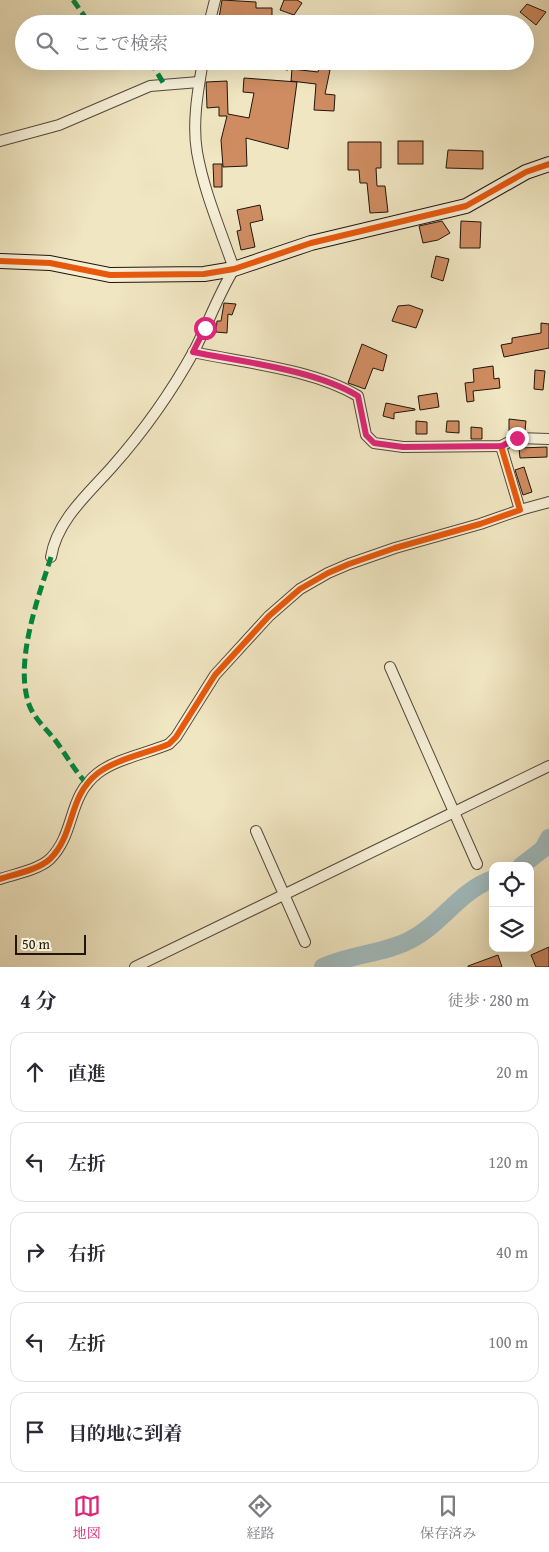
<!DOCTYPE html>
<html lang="ja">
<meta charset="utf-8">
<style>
:root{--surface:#fff;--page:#f7f7f7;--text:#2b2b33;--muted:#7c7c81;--line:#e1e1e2;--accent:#db2777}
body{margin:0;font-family:"Gentium Book Plus","Noto Serif JP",serif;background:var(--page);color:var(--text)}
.controls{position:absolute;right:15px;bottom:15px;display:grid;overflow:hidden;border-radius:10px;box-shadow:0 5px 20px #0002}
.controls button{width:45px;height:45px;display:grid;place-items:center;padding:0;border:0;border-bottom:1px solid var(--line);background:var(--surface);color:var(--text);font:25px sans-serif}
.scale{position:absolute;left:15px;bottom:12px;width:71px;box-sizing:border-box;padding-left:5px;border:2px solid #21150a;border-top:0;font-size:14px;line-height:18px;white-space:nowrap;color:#21150a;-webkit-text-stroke:4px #f5efd7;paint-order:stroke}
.stop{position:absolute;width:15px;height:15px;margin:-11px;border:4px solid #db2777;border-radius:50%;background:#fff}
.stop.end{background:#db2777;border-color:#fff;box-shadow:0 1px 5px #0008}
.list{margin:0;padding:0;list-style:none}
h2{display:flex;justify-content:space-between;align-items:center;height:65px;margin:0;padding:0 20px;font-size:21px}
h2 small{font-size:16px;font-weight:400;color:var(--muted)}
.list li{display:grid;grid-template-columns:32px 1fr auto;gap:15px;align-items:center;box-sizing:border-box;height:80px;margin:0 10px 10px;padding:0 10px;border:1px solid var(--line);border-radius:15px}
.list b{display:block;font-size:19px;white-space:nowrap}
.list em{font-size:16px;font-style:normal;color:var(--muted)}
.icon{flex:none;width:28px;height:28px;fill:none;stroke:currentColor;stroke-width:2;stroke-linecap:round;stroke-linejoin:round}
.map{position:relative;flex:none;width:549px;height:967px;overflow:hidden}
.search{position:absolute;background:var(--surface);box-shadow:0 5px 20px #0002;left:15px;right:15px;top:15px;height:55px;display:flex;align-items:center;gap:12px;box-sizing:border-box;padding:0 18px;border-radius:28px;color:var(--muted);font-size:19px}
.sheet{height:515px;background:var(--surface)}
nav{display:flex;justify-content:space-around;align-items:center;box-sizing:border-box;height:70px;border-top:1px solid var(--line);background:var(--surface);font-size:14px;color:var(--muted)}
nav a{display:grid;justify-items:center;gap:2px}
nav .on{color:var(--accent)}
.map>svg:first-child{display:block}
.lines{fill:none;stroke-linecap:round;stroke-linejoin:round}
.river{stroke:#a1bcbf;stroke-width:18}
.building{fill:#cf8c61;stroke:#21150a}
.street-casing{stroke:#554938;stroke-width:12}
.secondary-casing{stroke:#21150a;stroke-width:16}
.street{stroke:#f5efd7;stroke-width:10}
.secondary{stroke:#f5efd7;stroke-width:14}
.quiet{stroke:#00873e;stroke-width:5;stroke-dasharray:10 5;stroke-linecap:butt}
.cycleway-casing{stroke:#f5efd7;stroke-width:9}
.cycleway{stroke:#e8590c;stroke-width:6}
.route{stroke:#db2777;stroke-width:6}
</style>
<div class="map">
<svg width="549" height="967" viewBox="0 0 549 967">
<rect width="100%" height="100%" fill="#f0e6c2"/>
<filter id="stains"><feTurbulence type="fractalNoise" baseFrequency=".004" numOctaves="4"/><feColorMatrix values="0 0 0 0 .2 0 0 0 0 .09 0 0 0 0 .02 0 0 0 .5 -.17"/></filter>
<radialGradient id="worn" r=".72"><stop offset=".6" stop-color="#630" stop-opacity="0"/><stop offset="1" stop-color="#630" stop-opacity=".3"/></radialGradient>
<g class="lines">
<g class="river">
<polyline points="521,866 543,849 549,838"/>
<path d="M323,967C351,954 383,954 410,940C442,924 459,891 493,879"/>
</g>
</g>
<g class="building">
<polygon points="222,0 256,2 256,8 272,8 272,24 218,24"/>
<polygon points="284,0 297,0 302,3 294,15 280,10"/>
<polygon points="527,4 546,12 536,25 520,12"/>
<polygon points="260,61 289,61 288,70 260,66"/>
<polygon points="319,68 330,70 325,94 335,95 334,111 314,110 316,84 291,81 292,69 318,72"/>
<polygon points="244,78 297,82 288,149 246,138 247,166 223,167 221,140 227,116 219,116 219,107 207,108 206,82 227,81 228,114 249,118 254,93 243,92"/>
<rect x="398" y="141" width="25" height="23"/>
<polygon points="348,142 381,142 381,168 376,168 377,186 385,186 388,212 370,213 367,183 360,183 359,170 348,170"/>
<polygon points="448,150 483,151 483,169 446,168"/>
<polygon points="213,164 222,164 222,187 214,187"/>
<polygon points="260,205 263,220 250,223 255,247 241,250 237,231 241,230 237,210"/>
<polygon points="442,221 450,233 438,240 423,243 419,226"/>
<polygon points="461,221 481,222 480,248 460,248"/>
<polygon points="436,256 449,259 443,281 431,277"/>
<polygon points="224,303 236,304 232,315 228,314 227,333 216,332 217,321 221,321"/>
<polygon points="409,305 423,310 416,328 392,321 398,306"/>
<polygon points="541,323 549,324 549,348 504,357 501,345 512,343 512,338 541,333"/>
<polygon points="362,344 387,355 383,371 373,368 365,389 348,383"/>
<polygon points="493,366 494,379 499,378 500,388 473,391 474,401 467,402 465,383 474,382 473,369"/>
<polygon points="535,370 545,371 543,390 534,389"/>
<polygon points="437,393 439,407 420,410 418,396"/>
<polygon points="386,403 415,409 415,410 394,413 394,419 383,416"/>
<polygon points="509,419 526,421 525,431 509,431"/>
<polygon points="416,421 427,422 427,434 416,434"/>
<polygon points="447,421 459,421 459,433 446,432"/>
<polygon points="471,427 482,428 482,439 471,439"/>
<polygon points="547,447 547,457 520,458 519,448"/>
<polygon points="524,467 532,492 523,495 515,470"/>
<polygon points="549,947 549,967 536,967 531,955"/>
<polygon points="498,955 502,967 468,967 468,966"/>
</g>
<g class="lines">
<g class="street-casing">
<g id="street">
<polyline points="209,24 215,0"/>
<polyline points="0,141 59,125 150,86 199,82"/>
<path d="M193,352C245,363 313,369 358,396L366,435L374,443L403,447L501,446L517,438L549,439"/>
<polyline points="520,510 549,502"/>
<path d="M51,557C57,520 89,493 112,467C143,432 172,391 194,351C208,324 218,295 234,269C221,231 204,192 197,152C192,123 198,90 203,61"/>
<polyline points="390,667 477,864"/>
<polyline points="256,831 305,942"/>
<path d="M0,879C15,874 38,870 50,859C76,833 67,797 98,773C116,759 148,753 169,744L176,737L215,675L269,616L300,589L328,573L349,564L395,548L480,524L520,510L501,446"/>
<polyline points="135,967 549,766"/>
</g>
</g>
<g class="secondary-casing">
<polyline id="secondary" points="0,261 50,263 110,275 204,274 234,269 311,243 466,206 526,172 549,164"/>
</g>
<use href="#street" class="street"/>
<use href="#secondary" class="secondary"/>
<g class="quiet">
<polyline points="73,0 90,24"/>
<polyline points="150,61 164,84"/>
<path d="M51,557C38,598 13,665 30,707C36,721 49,731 58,744C68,758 75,771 87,784"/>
</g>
<g class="cycleway-casing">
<g id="cycleway">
<polyline points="0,261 50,263 110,275 204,274 234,269 311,243 466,206 526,172 549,164"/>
<path d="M0,879C15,874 38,870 50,859C76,833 67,797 98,773C116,759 148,753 169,744L176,737L215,675L269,616L300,589L328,573L349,564L395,548L480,524L520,510L501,446"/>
</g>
</g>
<use href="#cycleway" class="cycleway"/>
</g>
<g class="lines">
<path class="route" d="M205,328L193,352C244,362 315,370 358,396L366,435L374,443L403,447L502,446L517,438"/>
</g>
<rect width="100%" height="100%" filter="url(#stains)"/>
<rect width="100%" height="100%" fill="url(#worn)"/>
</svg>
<div class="controls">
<button><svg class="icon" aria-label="locate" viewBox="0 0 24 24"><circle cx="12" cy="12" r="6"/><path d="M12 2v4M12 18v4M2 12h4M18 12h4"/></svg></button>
<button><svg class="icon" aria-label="layers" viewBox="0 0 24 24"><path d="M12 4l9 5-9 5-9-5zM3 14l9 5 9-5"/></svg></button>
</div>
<div class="scale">50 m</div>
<div class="stop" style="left:205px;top:328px"></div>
<div class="stop end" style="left:517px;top:438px"></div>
<div class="search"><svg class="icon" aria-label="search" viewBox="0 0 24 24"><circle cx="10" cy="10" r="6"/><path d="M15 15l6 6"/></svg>ここで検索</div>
</div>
<section class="sheet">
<h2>4 分<small>徒歩 · 280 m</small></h2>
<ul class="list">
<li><svg class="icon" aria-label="ahead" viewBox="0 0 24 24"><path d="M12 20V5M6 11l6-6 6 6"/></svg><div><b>直進</b></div><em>20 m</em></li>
<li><svg class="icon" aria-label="left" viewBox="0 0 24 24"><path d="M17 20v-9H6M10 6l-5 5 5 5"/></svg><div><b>左折</b></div><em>120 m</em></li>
<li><svg class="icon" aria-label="right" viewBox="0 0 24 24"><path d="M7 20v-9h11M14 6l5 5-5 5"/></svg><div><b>右折</b></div><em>40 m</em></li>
<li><svg class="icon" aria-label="left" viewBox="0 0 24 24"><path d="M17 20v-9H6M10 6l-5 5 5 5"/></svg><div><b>左折</b></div><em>100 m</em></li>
<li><svg class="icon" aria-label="arrive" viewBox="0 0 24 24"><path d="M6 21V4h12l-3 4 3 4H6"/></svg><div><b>目的地に到着</b></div></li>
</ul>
</section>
<nav>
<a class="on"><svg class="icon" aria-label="map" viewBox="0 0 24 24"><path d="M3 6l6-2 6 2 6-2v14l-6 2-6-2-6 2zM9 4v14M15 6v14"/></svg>地図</a>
<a><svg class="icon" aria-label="directions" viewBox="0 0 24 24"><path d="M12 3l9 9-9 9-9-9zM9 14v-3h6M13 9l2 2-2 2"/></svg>経路</a>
<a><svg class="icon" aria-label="saved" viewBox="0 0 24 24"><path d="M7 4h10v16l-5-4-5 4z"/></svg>保存済み</a>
</nav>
